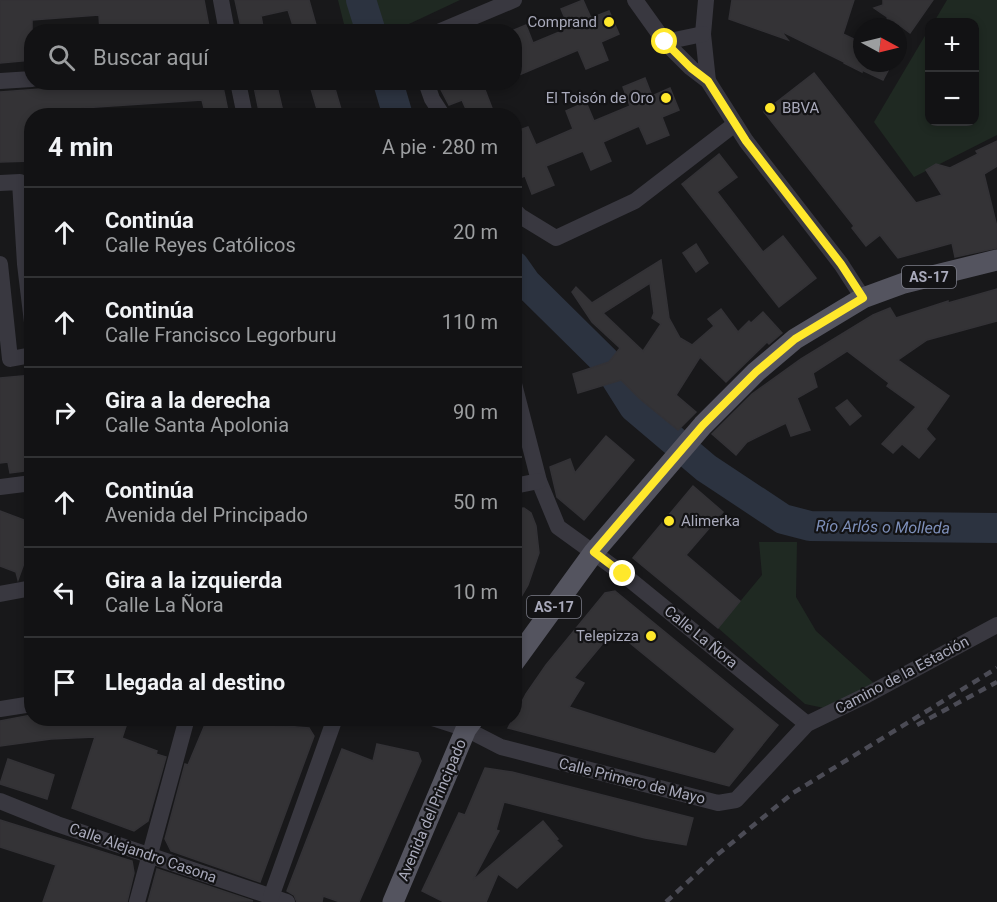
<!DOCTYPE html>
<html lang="es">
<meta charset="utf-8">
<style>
:root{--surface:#121214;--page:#1b1b1d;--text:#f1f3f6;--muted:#9c9ea0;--line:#313234}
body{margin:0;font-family:Roboto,sans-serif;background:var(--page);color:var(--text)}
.controls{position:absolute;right:18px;top:18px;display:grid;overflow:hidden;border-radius:12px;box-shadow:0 3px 9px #0003}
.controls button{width:54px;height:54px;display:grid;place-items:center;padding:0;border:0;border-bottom:2px solid var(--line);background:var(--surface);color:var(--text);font:30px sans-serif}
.compass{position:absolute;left:853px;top:18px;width:54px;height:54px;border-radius:50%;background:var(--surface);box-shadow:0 3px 9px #0003;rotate:97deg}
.stop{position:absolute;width:18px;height:18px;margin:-14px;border:4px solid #ffe82b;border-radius:50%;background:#fff}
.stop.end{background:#ffe82b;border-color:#fff;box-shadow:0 2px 6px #0008}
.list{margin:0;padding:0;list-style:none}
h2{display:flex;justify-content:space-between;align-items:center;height:78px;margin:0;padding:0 24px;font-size:26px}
h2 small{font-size:20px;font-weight:400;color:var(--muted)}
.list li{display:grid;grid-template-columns:39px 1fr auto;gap:18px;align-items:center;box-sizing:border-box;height:90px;padding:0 24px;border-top:2px solid var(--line)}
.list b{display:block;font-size:22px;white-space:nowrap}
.list p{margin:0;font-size:20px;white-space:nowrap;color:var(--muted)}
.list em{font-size:20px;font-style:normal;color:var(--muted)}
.icon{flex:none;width:33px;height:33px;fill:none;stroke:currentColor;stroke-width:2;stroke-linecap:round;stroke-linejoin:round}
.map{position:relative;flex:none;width:997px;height:902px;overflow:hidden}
.search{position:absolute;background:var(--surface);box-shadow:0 3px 9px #0003;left:24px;top:24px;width:498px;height:66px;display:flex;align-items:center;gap:15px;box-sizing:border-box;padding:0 21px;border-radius:24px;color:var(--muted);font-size:22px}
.panel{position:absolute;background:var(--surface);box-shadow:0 3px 9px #0003;left:24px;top:108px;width:498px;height:618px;border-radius:24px}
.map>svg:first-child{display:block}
.green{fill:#1f2922}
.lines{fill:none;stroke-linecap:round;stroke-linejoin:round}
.river{stroke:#2c3340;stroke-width:30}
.building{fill:#343336;stroke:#333236;stroke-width:1.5;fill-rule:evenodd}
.minor{stroke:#393840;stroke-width:16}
.major{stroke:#54545f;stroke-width:21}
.rail{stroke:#4b4b55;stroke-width:4.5;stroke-dasharray:8 6;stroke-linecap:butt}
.route{stroke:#ffe82b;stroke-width:8}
.poi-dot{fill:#ffe82b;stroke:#131315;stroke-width:2}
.labels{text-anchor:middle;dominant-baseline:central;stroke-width:4.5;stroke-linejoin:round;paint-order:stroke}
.shield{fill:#131315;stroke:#7c7d89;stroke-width:1.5}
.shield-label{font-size:14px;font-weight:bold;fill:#a9aabb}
.poi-label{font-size:15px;fill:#a9aabb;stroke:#131315;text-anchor:end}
.street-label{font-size:15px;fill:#a9aabb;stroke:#131315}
.water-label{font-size:16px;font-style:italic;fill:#7d8fb9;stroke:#131315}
</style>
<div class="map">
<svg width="997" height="902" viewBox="0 0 997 902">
<rect width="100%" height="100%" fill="#18181a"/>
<g class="green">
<polygon points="338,0 460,0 394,31 346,32"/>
<polygon points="947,0 997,0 997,135 914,177 874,122 929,29 930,122 974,122 974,22 934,22"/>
<polygon points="759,542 797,542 796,597 816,631 876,685 824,708 805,704 718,628 762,575"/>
</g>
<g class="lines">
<g class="river">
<polyline points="361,0 371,32"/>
<polyline points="388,82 398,116"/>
<polyline points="514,266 526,283 605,361 634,407 706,468 783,519 810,526 997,528"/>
</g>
</g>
<g class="building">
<polygon points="0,0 204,0 210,32 100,32 99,15 32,20 32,60 0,63"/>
<polygon points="235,0 309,0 318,32 295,32 288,10 261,16 264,32 242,32"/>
<polygon points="583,0 591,18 609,11 619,34 601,42 608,60 586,69 578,50 514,77 514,30 526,25 533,43 569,28 561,9"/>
<polygon points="732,0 854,0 843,34 862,43 862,63 892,63 883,80 862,70 862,72 844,63 844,62 781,31 788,40 729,19"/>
<polygon points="883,0 933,0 910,33 898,24 893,25 892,20 888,21 887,17 874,8 883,5"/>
<polygon points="814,73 916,203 942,195 926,170 936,164 950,168 978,154 976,151 997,141 997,166 984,174 997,227 997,248 955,257 952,243 898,258 880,235 866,246 852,228 854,226 764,112"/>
<polygon points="645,78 652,96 670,88 679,110 662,117 669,135 647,144 639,126 603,142 611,161 591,170 583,151 546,166 554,185 532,194 525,176 514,180 514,132 528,127 536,145 573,129 566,111 586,102 594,121 630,106 623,87"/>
<polygon points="134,82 222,82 229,116 206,116 202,100 82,108 83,116 32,116 32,161 0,162 0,92"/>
<polygon points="253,82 276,82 284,116 260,116"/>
<polygon points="309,82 333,82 343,116 319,116"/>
<polygon points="437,82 482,82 492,108 474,116 469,116 462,100 449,105"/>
<polygon points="719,154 737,177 717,192 763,252 783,236 816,278 779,307 682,184"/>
<polygon points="696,244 708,263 696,272 683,253"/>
<path d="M661,260L669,318L680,338L692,345L714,326L708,319L721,309L738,332L749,321L751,323L763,312L782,333L769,344L767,342L726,382L700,357L676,395L696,412L678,430L640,399L621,380L578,393L573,374L609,362L620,348L592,322L572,292L576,287L592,303ZM650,283L654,313L652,318L661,324L643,351L603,313Z"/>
<polygon points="997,289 997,321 927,340 898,360 949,396 926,429 935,439 919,458 902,444 893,453 882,444 916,407 887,386 889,383 847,351 813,373 817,387 797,398 810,430 791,436 786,423 747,442 736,455 712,434 752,394 801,359 873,315 890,308 896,318 948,301 948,303"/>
<polygon points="32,375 32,470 10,473 8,462 0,463 0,378"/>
<polygon points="847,400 861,416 850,425 836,408"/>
<polygon points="606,436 634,460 584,520 557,497 550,467 570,459 575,473"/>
<polygon points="693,486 723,512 686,555 740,601 718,628 633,558"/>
<polygon points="524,508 531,513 536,526 539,553 528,585 514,609 514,509"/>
<polygon points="0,511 32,523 32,541 18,580 16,572 0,566"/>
<path d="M615,591L778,725L729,786L508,728L526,694L546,665L605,593ZM614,630L735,729L715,754L569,707L584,683L574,678Z"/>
<polygon points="32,715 32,718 99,718 100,721 113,722 126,726 122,738 157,751 156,754 166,757 148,821 134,831 72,808 95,737 51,739 0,746 0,721"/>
<polygon points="211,720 309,728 314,736 260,882 171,851 165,839 185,764 188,765 206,722"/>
<polygon points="377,744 418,753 421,761 359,902 340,902 323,896 322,902 297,902 294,895 287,891 342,749 373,761"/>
<polygon points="8,759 54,775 47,799 0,784"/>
<polygon points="485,768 512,772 693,818 686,845 645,838 504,802 496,830 499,831 473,880 543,821 558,839 556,840 562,846 517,888 498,874 486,902 444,902 422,891 459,813 465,815"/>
<polygon points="0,820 132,861 134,873 127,902 43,902 56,865 0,847"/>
<polygon points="157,869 253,901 148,902"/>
</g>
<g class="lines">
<g class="minor">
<polyline points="221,0 227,32"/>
<polyline points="635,0 665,42 691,68 708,81 746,141 841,264 863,298"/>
<polyline points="706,0 703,34 708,81"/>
<polyline points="438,32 514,0"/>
<polyline points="665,42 703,34"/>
<polyline points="0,81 32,79"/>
<polyline points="238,82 245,116"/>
<polyline points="426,82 432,99 443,116"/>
<polyline points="0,183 20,182 25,264 32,322"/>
<polyline points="514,210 520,216 556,238 635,201 735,124"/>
<polyline points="0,264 10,359 32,355"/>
<polyline points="514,384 539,481 558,527 623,574 807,724"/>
<polyline points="514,486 539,481"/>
<polyline points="0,487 32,483"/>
<polyline points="0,594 32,588"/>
<polyline points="0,709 32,704"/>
<polyline points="432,718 466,729 501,747 718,803 736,800 807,724 867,695 997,625"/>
<polyline points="0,801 57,824 287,902"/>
<polyline points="271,897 335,718"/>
<polyline points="137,902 187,718"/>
</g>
<g class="major">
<polyline points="514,662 594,552 703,425 756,372 795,339 863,298 904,283 997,260"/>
<polyline points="393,902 466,729 474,718"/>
</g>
<g class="rail">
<polyline points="917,725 997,682"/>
<polyline points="666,902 717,855 793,793 997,668"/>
</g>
</g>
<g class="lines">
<polyline class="route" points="623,574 594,552 703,425 756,372 795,339 863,298 841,264 746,141 708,81 691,68 665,42"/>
</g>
<g class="poi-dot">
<circle cx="609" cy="22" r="6"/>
<circle cx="666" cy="98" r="6"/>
<circle cx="770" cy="108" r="6"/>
<circle cx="669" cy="521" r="6"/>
<circle cx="651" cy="636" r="6"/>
</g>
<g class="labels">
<g class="shield">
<rect x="902" y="266" width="54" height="22" rx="4.5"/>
<rect x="527" y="596" width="54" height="22" rx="4.5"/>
</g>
<g class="shield-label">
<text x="929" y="277">AS-17</text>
<text x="554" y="607">AS-17</text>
</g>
<g class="poi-label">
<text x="597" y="22">Comprand</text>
<text x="654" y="98">El Toisón de Oro</text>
<text x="782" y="108" text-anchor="start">BBVA</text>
<text x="681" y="521" text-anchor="start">Alimerka</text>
<text x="639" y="636">Telepizza</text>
</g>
<g class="street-label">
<text transform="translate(701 637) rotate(39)">Calle La Ñora</text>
<text transform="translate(902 675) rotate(-28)">Camino de la Estación</text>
<text transform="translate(632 781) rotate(14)">Calle Primero de Mayo</text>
<text transform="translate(432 810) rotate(-67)">Avenida del Principado</text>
<text transform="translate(143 853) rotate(19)">Calle Alejandro Casona</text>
</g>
<g class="water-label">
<text transform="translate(883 527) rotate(1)">Río Arlós o Molleda</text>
</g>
</g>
</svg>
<div class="controls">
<button>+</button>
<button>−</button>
</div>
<svg class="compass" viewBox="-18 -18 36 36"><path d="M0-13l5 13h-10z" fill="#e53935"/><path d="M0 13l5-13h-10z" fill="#9c9ea0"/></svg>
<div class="stop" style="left:665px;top:42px"></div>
<div class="stop end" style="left:623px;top:574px"></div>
<div class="search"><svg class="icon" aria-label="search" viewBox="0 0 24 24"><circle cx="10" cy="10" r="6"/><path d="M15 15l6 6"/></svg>Buscar aquí</div>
<section class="panel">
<h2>4 min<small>A pie · 280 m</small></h2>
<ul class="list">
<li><svg class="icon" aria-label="ahead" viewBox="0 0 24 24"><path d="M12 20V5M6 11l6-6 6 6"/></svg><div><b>Continúa</b><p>Calle Reyes Católicos</p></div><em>20 m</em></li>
<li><svg class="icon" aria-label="ahead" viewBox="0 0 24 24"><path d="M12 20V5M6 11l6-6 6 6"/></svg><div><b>Continúa</b><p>Calle Francisco Legorburu</p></div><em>110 m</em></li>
<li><svg class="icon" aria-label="right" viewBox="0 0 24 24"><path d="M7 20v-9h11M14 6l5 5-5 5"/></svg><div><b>Gira a la derecha</b><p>Calle Santa Apolonia</p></div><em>90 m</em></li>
<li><svg class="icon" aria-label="ahead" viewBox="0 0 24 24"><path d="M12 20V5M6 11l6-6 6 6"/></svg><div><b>Continúa</b><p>Avenida del Principado</p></div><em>50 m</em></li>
<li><svg class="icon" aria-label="left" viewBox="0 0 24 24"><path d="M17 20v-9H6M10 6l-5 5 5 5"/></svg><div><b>Gira a la izquierda</b><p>Calle La Ñora</p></div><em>10 m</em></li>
<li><svg class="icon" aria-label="arrive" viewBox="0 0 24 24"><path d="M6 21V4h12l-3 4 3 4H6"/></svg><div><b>Llegada al destino</b></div></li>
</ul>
</section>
</div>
